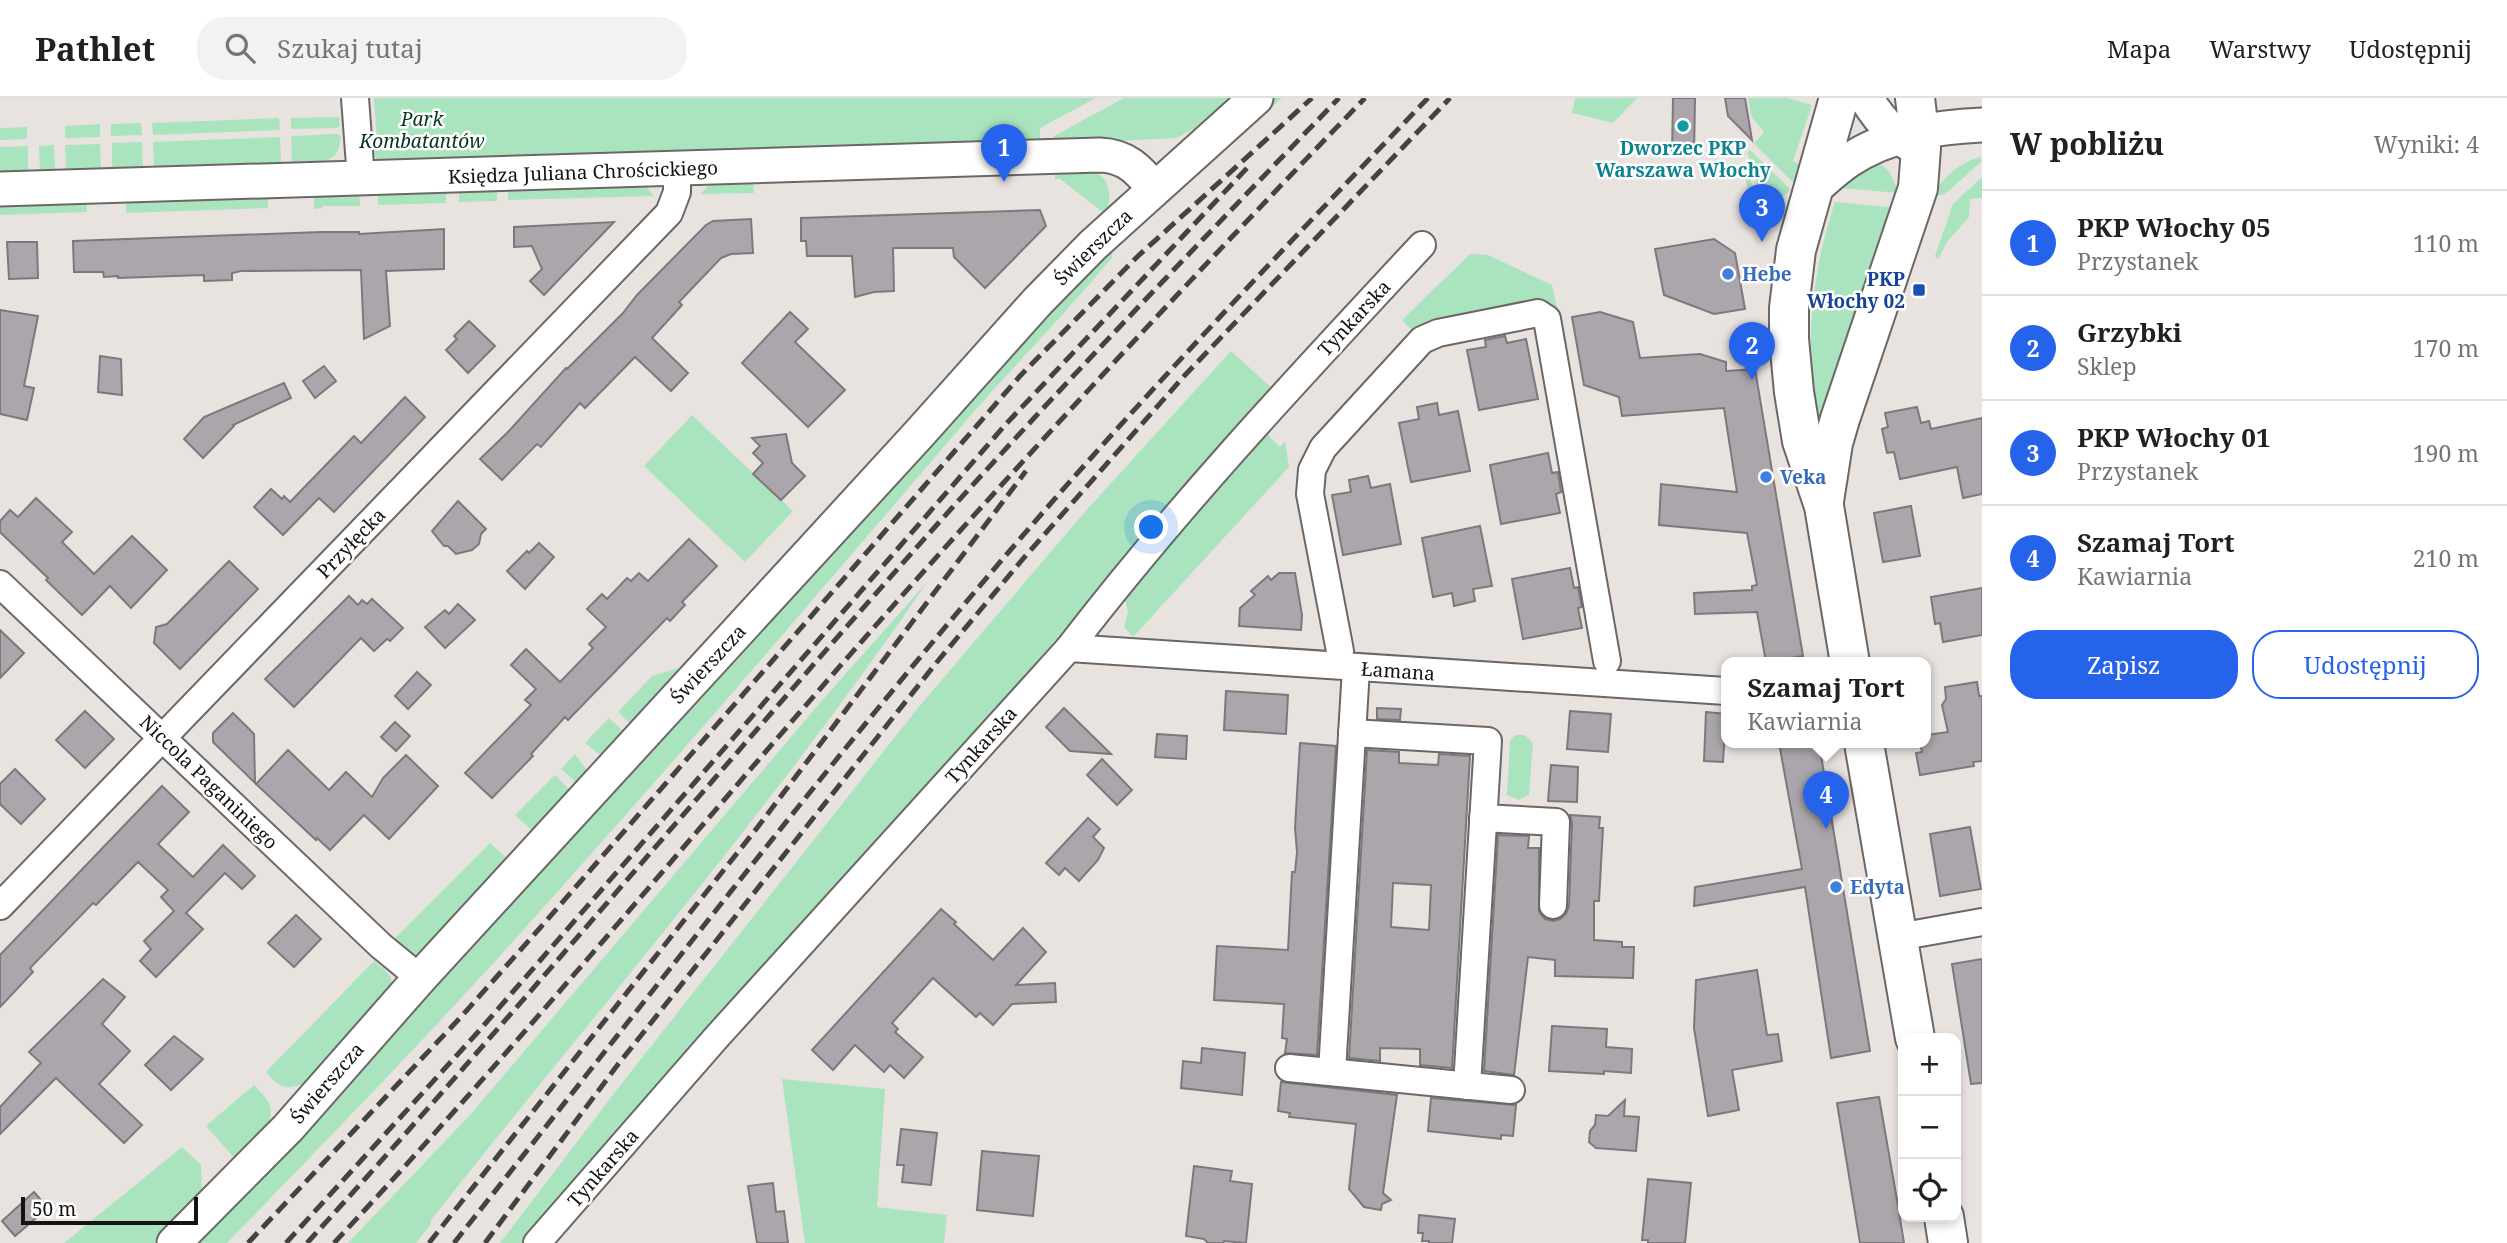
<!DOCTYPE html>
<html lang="pl">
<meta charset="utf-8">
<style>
:root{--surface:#fff;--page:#f2f2f2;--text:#202124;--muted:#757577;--line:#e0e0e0;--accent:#2563eb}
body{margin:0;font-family:"Noto Serif",serif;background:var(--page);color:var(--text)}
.controls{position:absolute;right:21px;bottom:21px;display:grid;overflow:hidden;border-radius:14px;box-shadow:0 4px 10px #0003}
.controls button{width:63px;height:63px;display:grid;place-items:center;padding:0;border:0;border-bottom:2px solid var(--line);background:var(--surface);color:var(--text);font:35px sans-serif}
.scale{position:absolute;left:21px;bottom:18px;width:177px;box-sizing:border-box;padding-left:7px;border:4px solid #151312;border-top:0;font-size:19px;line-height:24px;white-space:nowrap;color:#151312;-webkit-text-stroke:5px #fff;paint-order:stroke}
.you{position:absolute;left:1152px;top:430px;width:24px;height:24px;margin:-18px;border:5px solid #fff;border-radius:50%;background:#1a73e8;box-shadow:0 0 0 10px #1a73e833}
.badge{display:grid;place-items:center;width:46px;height:46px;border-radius:50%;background:var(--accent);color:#fff;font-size:23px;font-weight:700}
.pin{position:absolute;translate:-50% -58px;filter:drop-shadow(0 2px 4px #0008)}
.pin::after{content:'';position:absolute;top:37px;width:24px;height:21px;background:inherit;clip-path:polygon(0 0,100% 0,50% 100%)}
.popup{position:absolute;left:1721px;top:559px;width:210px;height:91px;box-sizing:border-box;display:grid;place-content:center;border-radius:14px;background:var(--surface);filter:drop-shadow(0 2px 5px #0005);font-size:23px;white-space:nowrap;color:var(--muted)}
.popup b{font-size:26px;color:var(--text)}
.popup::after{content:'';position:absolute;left:50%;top:100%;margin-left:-14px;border:14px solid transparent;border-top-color:var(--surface)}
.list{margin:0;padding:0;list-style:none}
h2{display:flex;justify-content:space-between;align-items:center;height:91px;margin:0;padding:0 28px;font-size:30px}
h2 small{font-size:23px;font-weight:400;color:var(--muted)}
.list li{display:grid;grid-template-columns:46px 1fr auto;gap:21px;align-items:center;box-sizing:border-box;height:105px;padding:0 28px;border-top:2px solid var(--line)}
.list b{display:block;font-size:26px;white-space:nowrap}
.list p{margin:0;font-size:23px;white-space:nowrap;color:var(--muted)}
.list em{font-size:23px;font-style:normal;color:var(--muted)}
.actions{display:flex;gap:14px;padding:21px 28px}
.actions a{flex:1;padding:16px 0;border:2px solid var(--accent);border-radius:28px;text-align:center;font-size:24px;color:var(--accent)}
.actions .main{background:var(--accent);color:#fff}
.icon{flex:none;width:38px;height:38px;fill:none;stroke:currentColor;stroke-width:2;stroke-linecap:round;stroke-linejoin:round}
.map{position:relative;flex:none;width:1982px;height:1145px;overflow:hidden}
header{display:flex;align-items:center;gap:42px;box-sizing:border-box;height:98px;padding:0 35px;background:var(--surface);border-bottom:2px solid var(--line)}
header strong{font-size:33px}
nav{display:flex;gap:38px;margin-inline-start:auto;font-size:24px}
.search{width:490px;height:63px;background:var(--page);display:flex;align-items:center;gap:18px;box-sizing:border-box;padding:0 24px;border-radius:28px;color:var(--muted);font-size:26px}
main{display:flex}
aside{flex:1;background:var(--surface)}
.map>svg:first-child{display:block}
.green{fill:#a9e4bf}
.building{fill:#aba6ab;stroke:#7c787c;stroke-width:2;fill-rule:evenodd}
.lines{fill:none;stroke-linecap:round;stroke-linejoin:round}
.minor-casing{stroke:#6c6765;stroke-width:30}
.tertiary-casing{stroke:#6c6765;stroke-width:37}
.secondary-casing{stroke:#6c6765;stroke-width:42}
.minor{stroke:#fff;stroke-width:26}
.tertiary{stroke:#fff;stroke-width:33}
.secondary{stroke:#fff;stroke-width:38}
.rail{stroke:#454240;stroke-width:5;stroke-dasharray:14 7;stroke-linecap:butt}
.culture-dot{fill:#0f9aa8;stroke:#fff;stroke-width:2.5}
.shop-dot{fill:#3f7fe0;stroke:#fff;stroke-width:2.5}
.transit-dot{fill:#1a4fb4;stroke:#fff;stroke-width:2.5}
.labels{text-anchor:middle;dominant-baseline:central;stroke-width:5;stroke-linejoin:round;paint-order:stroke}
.park-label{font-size:19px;font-style:italic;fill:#06341d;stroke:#fff}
.culture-label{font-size:19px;font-weight:bold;fill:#0d838f;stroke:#fff}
.street-label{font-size:19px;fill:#151312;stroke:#fff}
.shop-label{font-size:19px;font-weight:bold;fill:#366cbe;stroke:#fff;text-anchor:start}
.transit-label{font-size:19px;font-weight:bold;fill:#164399;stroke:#fff;text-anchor:end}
</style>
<header>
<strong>Pathlet</strong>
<div class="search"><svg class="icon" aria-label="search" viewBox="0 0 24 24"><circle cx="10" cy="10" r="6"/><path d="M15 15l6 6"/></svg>Szukaj tutaj</div>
<nav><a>Mapa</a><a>Warstwy</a><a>Udostępnij</a></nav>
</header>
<main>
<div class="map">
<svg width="1982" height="1145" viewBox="0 0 1982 1145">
<rect width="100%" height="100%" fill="#e9e3e0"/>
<g class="green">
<polygon points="374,0 1096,0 1040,30 1040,47 380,63 374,58 370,43 377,42"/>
<polygon points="1124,0 1237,0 1207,24 1176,40 1054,46 1054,38"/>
<path d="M1275,0H1282L1113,151L1112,160C1059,223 1001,281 948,344C800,517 651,691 498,860C410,957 318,1051 227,1145H189L1110,147Z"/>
<polygon points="1575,0 1637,0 1613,25 1572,15"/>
<polygon points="1748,0 1787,0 1812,7 1793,63 1799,66 1794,85 1754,46 1764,34 1751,18"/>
<polygon points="339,19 340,28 337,30 291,31 291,20"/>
<polygon points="279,20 280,32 153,37 152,25"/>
<polygon points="141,25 142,37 111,38 111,26"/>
<polygon points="100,26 100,39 65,40 65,28"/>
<polygon points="27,29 27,41 0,42 0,30"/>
<path d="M337,36L341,38C338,68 323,63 298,63V69L292,65L291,38Z"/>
<polygon points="280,39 281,66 276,70 159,74 154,69 153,44"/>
<polygon points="142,44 143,69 139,74 116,75 112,70 112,45"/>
<polygon points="100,46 101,71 97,76 70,76 66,71 65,47"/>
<polygon points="54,47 55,72 50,77 44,77 40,73 39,48"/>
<polygon points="28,48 28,73 24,78 0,78 0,49"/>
<polygon points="1750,52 1791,92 1778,103 1772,121 1768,120 1747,54"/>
<path d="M1980,59L1982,63L1945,96L1932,99C1942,79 1959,65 1980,59Z"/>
<path d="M1874,64C1889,68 1894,81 1898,95L1841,90L1844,84Z"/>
<polygon points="1743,68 1746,68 1765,127 1764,131 1756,130"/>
<path d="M1055,71C1066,72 1080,70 1091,73C1111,78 1113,101 1105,116L1060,81H1055Z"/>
<polygon points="1982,79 1982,100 1970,101 1969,119 1947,144 1938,161 1935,158 1953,106"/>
<polygon points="753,84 754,95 700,96 712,85"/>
<polygon points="645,87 654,98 508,102 508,91"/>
<polygon points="446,89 446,105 378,107 378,96 381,92"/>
<polygon points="459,89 497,91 497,103 459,104"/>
<polygon points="359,92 360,108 323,108 322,110 314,111 314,94"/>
<polygon points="268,98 268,110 126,115 126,101"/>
<polygon points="0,103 86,104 87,114 0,117"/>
<path d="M1835,104L1899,110L1819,330C1803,255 1811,176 1835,104Z"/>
<polygon points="1470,156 1488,157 1552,187 1557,210 1522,204 1419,239 1402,222"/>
<polygon points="1231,253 1275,293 525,1145 500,1145 622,985 917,611 1083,416"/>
<polygon points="692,317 793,413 745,464 644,368"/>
<polygon points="1266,335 1280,349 1285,343 1289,369 1133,539 1124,529 1128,514 1124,498"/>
<path d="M928,483C776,706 598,911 431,1122V1126L416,1145H348L470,1017L825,599Z"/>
<polygon points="678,570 679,579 634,629 618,614 652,578"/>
<polygon points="609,620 627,637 605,661 585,645"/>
<polygon points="1515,637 1525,637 1533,645 1529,697 1519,702 1507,697 1510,643"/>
<polygon points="575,656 591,678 581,689 561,671"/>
<polygon points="555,677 570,692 569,701 536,736 515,717"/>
<polygon points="490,745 512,765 417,862 388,847"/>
<path d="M374,863C389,876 395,877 390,898L306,985C285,993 280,990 266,974Z"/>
<polygon points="782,981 885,991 877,1109 947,1117 944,1145 805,1145"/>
<path d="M254,987C259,993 266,999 269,1005C279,1028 249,1048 236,1062L206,1028Z"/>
<polygon points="182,1049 201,1067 202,1097 154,1145 64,1145"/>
</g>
<g class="building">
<polygon points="1673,0 1695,0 1694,57 1672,56"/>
<polygon points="1725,0 1745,0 1752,42 1728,18"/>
<polygon points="1040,112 1046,128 985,190 954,159 953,150 893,150 894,193 874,194 855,199 852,158 807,158 806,143 801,143 801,120"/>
<polygon points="751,121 753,155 731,156 721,160 679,204 682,207 652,240 688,275 671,293 635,259 585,310 580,305 541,349 537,346 502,382 480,361 507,335 566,270 567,271 623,215 637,197 706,127 713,123"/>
<polygon points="614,124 544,197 530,183 542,171 532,148 514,149 514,129"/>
<polygon points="444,131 444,171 386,173 390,228 364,241 361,172 241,173 232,175 232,182 204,183 204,177 118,180 118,178 104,179 103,174 74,174 73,143 321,134 359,134 359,136"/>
<polygon points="1714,141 1735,155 1745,211 1714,216 1664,197 1655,151"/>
<polygon points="7,144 37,144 38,180 9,181"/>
<polygon points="0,212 38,218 24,288 34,290 27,322 0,316"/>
<polygon points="790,214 808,231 795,244 845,292 808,329 742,265"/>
<polygon points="1600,214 1633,224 1640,260 1700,256 1726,264 1726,273 1755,271 1803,558 1766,564 1757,514 1695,516 1694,495 1752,492 1752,488 1757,487 1747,435 1659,427 1661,386 1737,394 1724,310 1622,318 1619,299 1584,287 1572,219"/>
<polygon points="469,223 495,248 468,275 446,252 457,241 454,238"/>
<polygon points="1505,238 1507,245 1526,241 1538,301 1479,312 1467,252 1486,249 1485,242"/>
<polygon points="100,258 121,261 122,297 98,294"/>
<polygon points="324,268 336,283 315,300 303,283"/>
<polygon points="284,285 291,300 233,327 234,328 203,360 184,341 204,319"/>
<polygon points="405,299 425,319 334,414 319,400 283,437 254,409 271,391 282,401 284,398 290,404 354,338 361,345"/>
<polygon points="1437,305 1439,317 1458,313 1470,373 1411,384 1399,325 1419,321 1417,309"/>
<polygon points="1917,309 1921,325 1929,323 1931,331 1982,320 1982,396 1963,400 1957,369 1900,381 1894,354 1887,355 1882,331 1888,329 1885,315"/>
<polygon points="786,336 792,365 805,378 781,402 753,376 763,365 753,355 760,348 752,340"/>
<polygon points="1548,355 1552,375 1558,374 1561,394 1556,396 1560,415 1501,426 1490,367"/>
<polygon points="1368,378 1371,390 1390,386 1401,446 1343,457 1332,397 1351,394 1349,382"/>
<polygon points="36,400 72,434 62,444 94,476 132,438 167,472 131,510 110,488 82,517 46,482 48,480 0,434 0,423 10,412 18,419"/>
<polygon points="458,403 486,431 481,436 479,446 472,452 456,456 448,448 444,448 432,433"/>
<polygon points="1911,408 1920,458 1883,464 1874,415"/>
<polygon points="1480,428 1492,488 1473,491 1475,503 1454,508 1452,495 1433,499 1422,440"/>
<polygon points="689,441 717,468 682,504 685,507 670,523 667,520 568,622 565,619 531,656 533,658 492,700 465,675 531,607 525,602 536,591 511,567 526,551 560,584 593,550 589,546 606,529 587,511 602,496 607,501 627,480 631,483 639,475 648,483"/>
<polygon points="539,445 554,459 525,491 507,473 527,453 529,455"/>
<polygon points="229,463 258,491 180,571 154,545 156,529 167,526"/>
<polygon points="1570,470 1574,490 1578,489 1582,509 1578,510 1582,530 1523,541 1512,481"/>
<polygon points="1279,475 1295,475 1302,517 1301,532 1239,528 1240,510 1255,497 1251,493 1268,478 1271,482"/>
<polygon points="1982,490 1982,537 1943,544 1940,525 1935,526 1931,499"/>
<polygon points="349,498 358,507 362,502 367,506 372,501 403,530 390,543 387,541 374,553 361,540 294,609 265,581"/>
<polygon points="458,506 475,522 445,550 425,529 445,512 449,516"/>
<polygon points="0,532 24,555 0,580"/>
<polygon points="417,574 431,587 408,611 395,598"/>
<polygon points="1977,584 1979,598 1982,598 1982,663 1973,664 1974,668 1920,677 1916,655 1922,654 1920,645 1926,645 1926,637 1948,634 1942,607 1946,601 1945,589"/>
<polygon points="1226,593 1288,597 1286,636 1224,632"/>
<polygon points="1064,610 1111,656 1070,653 1046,629"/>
<polygon points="1377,610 1401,611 1400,622 1377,621"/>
<polygon points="85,613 114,641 85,670 56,642"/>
<polygon points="1570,613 1611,616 1608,654 1567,651"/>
<polygon points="1706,614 1726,616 1723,664 1704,663"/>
<polygon points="233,615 254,636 255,685 213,644 213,635"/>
<polygon points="395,624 410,638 396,653 381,639"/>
<polygon points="1157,636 1187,638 1186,661 1155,659"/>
<polygon points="1300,645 1336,648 1317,957 1285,955 1287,941 1282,940 1284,906 1214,902 1217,848 1288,852 1292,774 1295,774 1297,754 1295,730"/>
<polygon points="1779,645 1819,645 1870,953 1831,960 1805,789 1694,808 1695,789 1802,771"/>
<polygon points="288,652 329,692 346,674 372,699 383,680 406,657 438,688 389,741 364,717 330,752 317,740 316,742 256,686"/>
<path d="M1367,652L1399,654V665L1438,667L1439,656L1470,658L1452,970L1420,967V951L1380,950V963L1349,960ZM1393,785L1431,787L1429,832L1391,829Z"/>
<polygon points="1102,661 1132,692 1117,707 1087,677"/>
<polygon points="1551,667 1578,669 1577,704 1548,703"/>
<polygon points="15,671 45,701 21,726 0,706 0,686"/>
<polygon points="162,688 189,714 158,746 193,779 223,747 255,778 242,791 225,775 186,815 203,831 156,879 140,863 151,851 144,843 174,813 161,799 168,792 138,764 96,807 93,805 30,870 33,874 0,909 0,857"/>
<polygon points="1570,717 1600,719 1599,730 1603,730 1599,803 1594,803 1594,842 1622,844 1622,849 1634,849 1633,880 1555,878 1555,862 1528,859 1514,977 1484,973 1498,737 1529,738 1528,750 1539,750 1539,814 1545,821 1553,823 1560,821 1566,816 1569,808 1572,725"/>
<polygon points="1088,720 1100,731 1093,739 1104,750 1098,762 1079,783 1065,770 1059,777 1046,765"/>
<polygon points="1970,729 1981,791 1940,798 1930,736"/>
<polygon points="941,811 956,824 954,826 993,862 1023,830 1046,854 1016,887 1055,885 1056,904 1012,906 993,927 980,915 976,919 933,880 892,925 898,931 895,934 923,959 904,980 890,967 884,974 855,947 833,972 812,952"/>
<polygon points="296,817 321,841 294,869 268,845"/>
<polygon points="1982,861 1982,985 1971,986 1952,866"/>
<polygon points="1757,872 1767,937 1778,936 1782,963 1732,972 1739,1012 1708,1018 1694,930 1696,882"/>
<polygon points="103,881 125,899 102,926 130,953 99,986 142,1027 124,1045 56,980 0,1036 0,1009 41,965 29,954"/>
<polygon points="1552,928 1607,931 1606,949 1632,951 1631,975 1604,973 1604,976 1549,973"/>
<polygon points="174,938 203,961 171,992 145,967"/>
<polygon points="1202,950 1245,955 1242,997 1181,990 1183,963 1201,965"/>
<polygon points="1281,984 1397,997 1383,1095 1391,1102 1382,1106 1381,1112 1364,1109 1349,1091 1356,1026 1289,1019 1290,1015 1278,1013"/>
<polygon points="1879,999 1897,1102 1904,1145 1860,1145 1837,1005"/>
<polygon points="1431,1000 1516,1007 1513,1038 1501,1037 1501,1041 1428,1033"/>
<polygon points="1625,1002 1624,1018 1639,1019 1636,1053 1596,1050 1589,1044 1590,1033 1595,1027 1596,1017 1608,1018"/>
<polygon points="901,1031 937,1035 931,1087 902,1084 904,1067 897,1067"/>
<polygon points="982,1053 1039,1058 1033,1118 977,1112"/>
<polygon points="1194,1068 1232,1073 1230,1083 1252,1086 1246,1145 1224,1143 1223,1145 1208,1145 1204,1141 1186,1138"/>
<polygon points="1648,1081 1691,1085 1685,1145 1648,1145 1648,1142 1642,1142"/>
<polygon points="773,1085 776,1114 784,1113 788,1145 757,1145 748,1088"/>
<polygon points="34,1094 48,1110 15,1138 2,1123"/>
<polygon points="1419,1117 1455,1121 1452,1145 1429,1145 1429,1143 1422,1143 1423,1135 1418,1135"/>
</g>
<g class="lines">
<g class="minor-casing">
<g id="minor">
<polyline points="355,0 361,81"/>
<polyline points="0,486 381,848 420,880"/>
<polyline points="1069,550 1726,593"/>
<polyline points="1340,553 1310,396 1312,372 1323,350 1422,242 1438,235 1538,215 1547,221 1607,563"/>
<polyline points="1352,635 1488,643 1467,988"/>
<polyline points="1483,720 1556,724 1553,807"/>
<polyline points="0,808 669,115 677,94 677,71"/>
<polyline points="1898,839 1982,824"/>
<polyline points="1289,970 1511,992"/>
<polyline points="1332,974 1356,570"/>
<path d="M537,1145L715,941L1069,550C1178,408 1300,278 1422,147"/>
</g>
</g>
<g class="tertiary-casing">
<g id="tertiary">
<path d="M1866,0C1877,18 1895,41 1916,49"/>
<path d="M0,91L1100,57C1126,58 1138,71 1154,90"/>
<path d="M1811,94C1823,83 1835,72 1848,63C1888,36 1936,29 1982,27"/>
<polyline points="174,1145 288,1030 420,880 919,336 1038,203 1093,147 1256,0"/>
</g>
</g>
<g class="secondary-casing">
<g id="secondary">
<polyline points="1839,0 1796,152 1789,210 1789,241 1794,294 1802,343 1824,408 1850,565"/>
<polyline points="1824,403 1833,345 1840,321 1918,90 1921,50 1915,0"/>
<polyline points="1864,645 1915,940"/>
<polyline points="1944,1119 1948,1145"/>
</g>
</g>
<use href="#minor" class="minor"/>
<use href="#tertiary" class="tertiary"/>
<use href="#secondary" class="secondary"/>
<g class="rail">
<polyline points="248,1145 460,920 540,830 1020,278 1137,159 1312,0"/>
<polyline points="286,1145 478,934 1006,326 1249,68"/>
<path d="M307,1145C526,905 733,654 951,411C1077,271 1208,136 1339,0"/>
<path d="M334,1145C514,953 681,749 855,551C1020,363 1191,180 1365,0"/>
<polyline points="429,1145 757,730 1026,373"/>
<path d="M454,1145C639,912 819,675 1013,449C1146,294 1287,147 1428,0"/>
<polyline points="485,1145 616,969 937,564 1022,462 1186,276 1450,0"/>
</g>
</g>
<circle class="culture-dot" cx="1683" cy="28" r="7"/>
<g class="shop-dot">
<circle cx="1728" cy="176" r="7"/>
<circle cx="1766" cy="379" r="7"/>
<circle cx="1836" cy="789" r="7"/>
</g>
<rect class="transit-dot" x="1912" y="185" width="14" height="14" rx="3.5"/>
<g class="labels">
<g class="park-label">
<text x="422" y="21">Park<tspan x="422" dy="22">Kombatantów</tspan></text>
</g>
<g class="culture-label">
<text x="1683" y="50">Dworzec PKP<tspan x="1683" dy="22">Warszawa Włochy</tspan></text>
</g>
<g class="street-label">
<text transform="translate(583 74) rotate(-2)">Księdza Juliana Chrościckiego</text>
<text transform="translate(1093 149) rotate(-44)">Świerszcza</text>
<text transform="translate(1354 220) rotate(-47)">Tynkarska</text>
<text transform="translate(351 445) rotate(-46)">Przyłęcka</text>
<text transform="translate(708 566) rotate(-47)">Świerszcza</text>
<text transform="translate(1398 573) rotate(4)">Łamana</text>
<text transform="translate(981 647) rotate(-48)">Tynkarska</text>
<text transform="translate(209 684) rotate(44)">Niccola Paganiniego</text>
<text transform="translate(327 985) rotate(-49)">Świerszcza</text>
<text transform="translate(603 1070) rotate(-49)">Tynkarska</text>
</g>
<g class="shop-label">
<text x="1742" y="176">Hebe</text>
<text x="1780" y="379">Veka</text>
<text x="1850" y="789">Edyta</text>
</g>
<g class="transit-label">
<text x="1905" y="181">PKP<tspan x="1905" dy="22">Włochy 02</tspan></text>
</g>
</g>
</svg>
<div class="controls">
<button>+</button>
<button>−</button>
<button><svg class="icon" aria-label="locate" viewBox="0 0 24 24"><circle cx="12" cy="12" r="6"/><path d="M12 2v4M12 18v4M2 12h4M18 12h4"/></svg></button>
</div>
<div class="scale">50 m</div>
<div class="you"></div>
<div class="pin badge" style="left:1004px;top:84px">1</div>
<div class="pin badge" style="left:1752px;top:282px">2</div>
<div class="pin badge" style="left:1762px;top:144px">3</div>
<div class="pin badge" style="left:1826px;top:731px">4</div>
<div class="popup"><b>Szamaj Tort</b>Kawiarnia</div>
</div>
<aside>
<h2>W pobliżu<small>Wyniki: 4</small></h2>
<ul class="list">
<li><span class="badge">1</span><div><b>PKP Włochy 05</b><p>Przystanek</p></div><em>110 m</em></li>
<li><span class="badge">2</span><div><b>Grzybki</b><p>Sklep</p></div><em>170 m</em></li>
<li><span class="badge">3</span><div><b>PKP Włochy 01</b><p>Przystanek</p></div><em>190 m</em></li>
<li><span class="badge">4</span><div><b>Szamaj Tort</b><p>Kawiarnia</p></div><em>210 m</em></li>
</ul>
<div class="actions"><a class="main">Zapisz</a><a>Udostępnij</a></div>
</aside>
</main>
